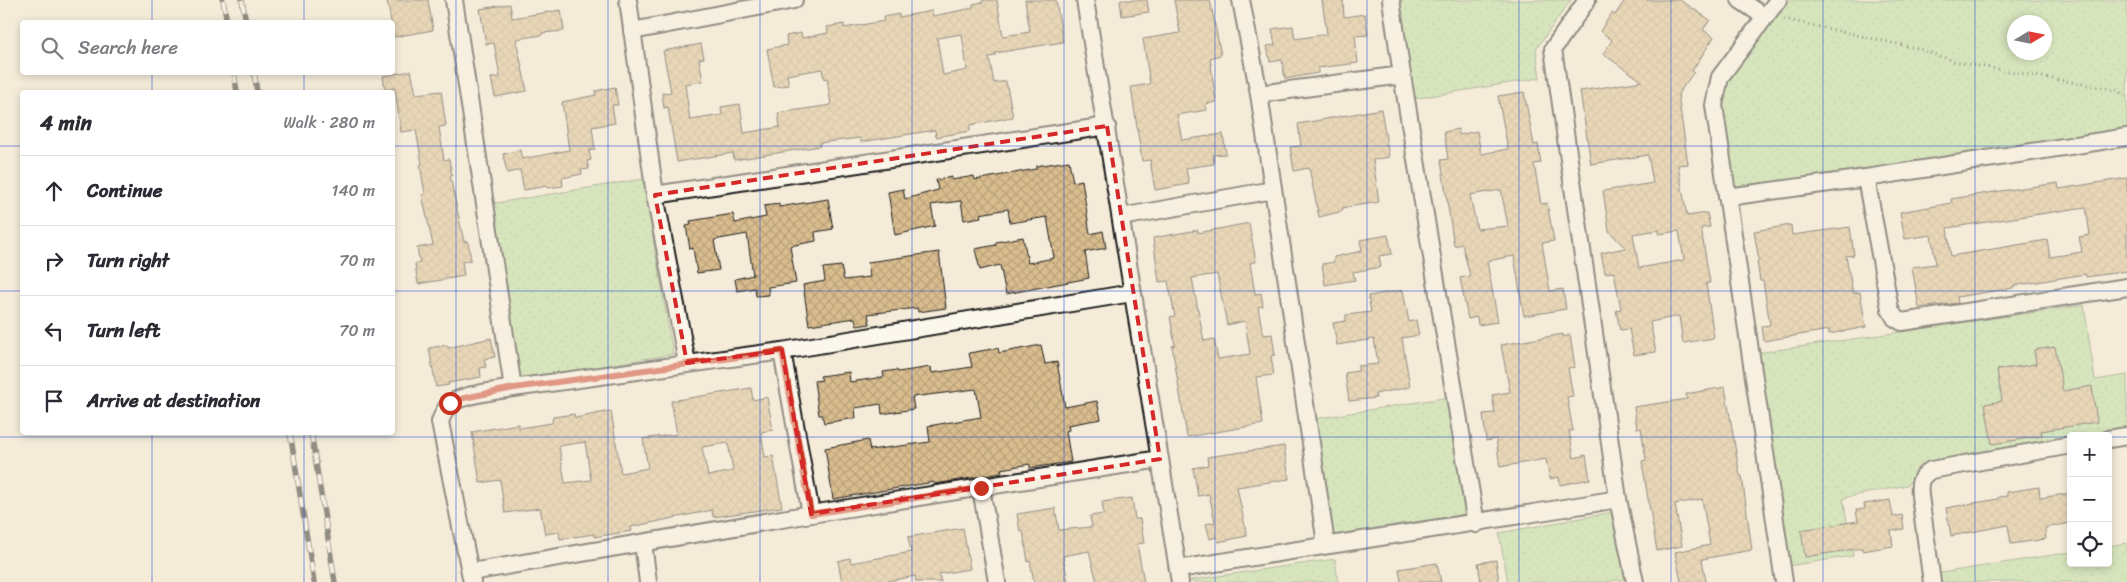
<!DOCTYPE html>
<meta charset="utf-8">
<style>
:root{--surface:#fff;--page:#f2f2f3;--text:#2b2b33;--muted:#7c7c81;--line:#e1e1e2}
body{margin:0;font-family:Sriracha,sans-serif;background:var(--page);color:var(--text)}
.controls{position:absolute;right:15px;bottom:15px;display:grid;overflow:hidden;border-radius:5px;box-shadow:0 2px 8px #0003}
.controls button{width:45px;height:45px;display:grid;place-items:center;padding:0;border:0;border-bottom:1px solid var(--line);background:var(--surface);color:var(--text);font:25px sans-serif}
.compass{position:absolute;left:2007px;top:15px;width:45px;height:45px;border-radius:50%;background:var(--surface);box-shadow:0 2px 8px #0003;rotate:80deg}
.stop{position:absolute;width:15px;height:15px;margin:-11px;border:4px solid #c8321e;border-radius:50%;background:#fff}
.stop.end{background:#c8321e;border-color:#fff;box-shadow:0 1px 5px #0008}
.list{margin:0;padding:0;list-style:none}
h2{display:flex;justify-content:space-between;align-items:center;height:65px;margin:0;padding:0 20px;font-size:21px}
h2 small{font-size:16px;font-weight:400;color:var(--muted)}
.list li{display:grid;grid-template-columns:32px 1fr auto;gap:15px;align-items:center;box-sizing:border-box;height:70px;padding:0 20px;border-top:1px solid var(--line)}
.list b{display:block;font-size:19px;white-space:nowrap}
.list em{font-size:16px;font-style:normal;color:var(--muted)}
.icon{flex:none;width:28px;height:28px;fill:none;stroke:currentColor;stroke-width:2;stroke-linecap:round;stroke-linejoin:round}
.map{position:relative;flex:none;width:2127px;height:582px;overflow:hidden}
.search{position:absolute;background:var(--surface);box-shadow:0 2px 8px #0003;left:20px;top:20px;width:375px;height:55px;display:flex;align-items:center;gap:12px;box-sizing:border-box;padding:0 18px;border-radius:5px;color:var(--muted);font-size:19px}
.panel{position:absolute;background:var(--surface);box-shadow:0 2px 8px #0003;left:20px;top:90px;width:375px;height:345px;border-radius:5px}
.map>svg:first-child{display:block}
.grass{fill:url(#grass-dots);stroke:#687d5c;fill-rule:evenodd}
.building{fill:url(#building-cross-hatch);stroke:#1c1c1c;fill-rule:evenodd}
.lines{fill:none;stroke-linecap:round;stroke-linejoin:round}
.minor-casing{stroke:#1c1c1c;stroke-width:20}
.path{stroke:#1c1c1c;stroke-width:3;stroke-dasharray:1 4;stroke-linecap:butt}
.minor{stroke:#fbf7ec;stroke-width:16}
.rail-casing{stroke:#1c1c1c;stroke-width:5.5}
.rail{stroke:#fbf7ec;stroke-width:4;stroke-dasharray:11;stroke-linecap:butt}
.route{stroke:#c8321e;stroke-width:6}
.marked{fill:none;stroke:#d62828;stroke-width:4;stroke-dasharray:10 6;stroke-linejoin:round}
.grid{fill:none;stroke:#1d4ed8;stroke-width:1;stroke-opacity:0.55}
</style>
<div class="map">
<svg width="2127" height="582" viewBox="0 0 2127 582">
<defs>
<pattern id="grass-dots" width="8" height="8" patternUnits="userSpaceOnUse" patternTransform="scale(1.25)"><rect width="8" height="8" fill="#b4de9c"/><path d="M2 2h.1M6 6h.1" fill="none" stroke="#9abe86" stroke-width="1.8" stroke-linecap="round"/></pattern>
<pattern id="building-cross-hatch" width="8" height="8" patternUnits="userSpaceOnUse" patternTransform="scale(1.25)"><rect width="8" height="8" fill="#dabd8e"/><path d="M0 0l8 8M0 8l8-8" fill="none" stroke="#baa27a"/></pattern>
</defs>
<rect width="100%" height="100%" fill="#f4ebd9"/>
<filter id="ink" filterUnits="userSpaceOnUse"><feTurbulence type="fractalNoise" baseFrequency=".02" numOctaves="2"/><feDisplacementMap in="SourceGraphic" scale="10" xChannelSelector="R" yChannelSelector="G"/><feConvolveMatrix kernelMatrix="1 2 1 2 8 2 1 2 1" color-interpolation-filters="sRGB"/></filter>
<g filter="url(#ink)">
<g class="grass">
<polygon points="1398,0 1571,0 1536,49 1540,78 1412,99"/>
<path d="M1781,0H2127V133L1730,193L1717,105L1723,79ZM2014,22H2044V52H2014Z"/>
<polygon points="643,179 673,354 520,380 490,204"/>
<polygon points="2084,305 2095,380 2127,375 2127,431 2100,436 2071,436 2071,440 1926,464 1907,485 1843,498 1853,556 1788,566 1757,353"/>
<polygon points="1449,397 1470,519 1331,537 1313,419"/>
<polygon points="1614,512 1626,579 1605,582 1508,582 1499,533"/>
<polygon points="2127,543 2127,582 1937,582 1935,574 2071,552 2071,563 2108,563 2108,546"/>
<polygon points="1335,559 1338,582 1191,582 1191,580"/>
</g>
<g class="building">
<polygon points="387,0 428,0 433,30 394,37"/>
<path d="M983,0H997L1003,36L1030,32L1025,0H1056L1063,42L995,53V56L989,57L994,83L1006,81L1013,117L970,125V131L936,137L935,130L861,142L860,138L819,143L820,146L734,160L733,153L677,162L668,107L664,108L662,93L671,92L663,51L701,44L704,58L699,59L703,81L685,84L690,120L722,115L721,107L740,104L744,133L780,127L778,113L831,105L827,78L824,79L822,69L787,75L789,85L774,87L767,49L787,45L786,36L801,33L802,38L828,33L827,27L844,24V28L884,21L883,17L899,14V17L932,11L933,16L973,8V4L983,2ZM962,34L967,70L943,75L937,38Z"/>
<polygon points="1120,0 1147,0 1149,12 1122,16"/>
<polygon points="1174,0 1210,0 1221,55 1210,58 1216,102 1206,104 1207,110 1177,115 1182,140 1223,134 1226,154 1213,155 1214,164 1186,168 1189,184 1155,190 1150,160 1142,161 1131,87 1150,84 1143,39 1180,33"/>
<polygon points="1322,0 1343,0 1344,17 1365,14 1368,35 1355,36 1358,63 1318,68 1318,73 1285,79 1282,60 1270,62 1267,46 1275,45 1272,29 1293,26 1295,39 1327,34"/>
<path d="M1625,0H1680L1710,20L1703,30L1714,37L1692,71L1694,72L1678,94L1688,164L1678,165L1687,216L1707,213L1710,227L1701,228L1710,283H1706L1714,338L1683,343L1679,316L1650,322L1656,352L1634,355L1629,329L1620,330L1616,310L1621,309L1614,272L1605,273L1601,253L1625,248L1609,231L1603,191L1653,183L1648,155L1591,164L1580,91L1642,81L1603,54L1612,40L1600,31L1612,13L1615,15ZM1659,230V234L1679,231L1684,260L1639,268L1633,234Z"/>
<polygon points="510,4 512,18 561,10 564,31 542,33 542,35 516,39 527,91 495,97 491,78 500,77 494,43 486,44 480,9"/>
<polygon points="411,71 416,94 441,91 446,126 439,127 444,160 449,159 452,176 450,176 464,242 468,241 471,260 462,262 464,276 418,284 415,264 420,263 417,248 433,245 422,195 425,194 420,165 422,164 416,130 401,132 395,88 385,90 383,76"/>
<polygon points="615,87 618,105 612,105 615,123 592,127 595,149 589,151 591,160 587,161 589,169 581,170 582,174 562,178 563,186 547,188 547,186 524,190 520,170 507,173 503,154 520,150 522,159 569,150 562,102 596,95 595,91"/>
<path d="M1524,92L1534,145L1538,144L1541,163L1534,164L1541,204L1547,203L1554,241L1542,243L1550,291L1563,289L1566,309L1524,316L1514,256L1487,261L1498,322L1478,325L1477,317L1468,319L1460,278L1470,276L1462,244L1454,246L1441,160L1448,159L1444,132L1458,129L1459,135L1477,131L1481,154L1508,149L1498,96ZM1501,190L1508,226L1477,229L1470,195Z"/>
<polygon points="1381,109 1389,157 1373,160 1379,202 1342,208 1343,211 1319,217 1309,168 1294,171 1290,147 1301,146 1298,124"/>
<polygon points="1069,161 1073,182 1082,180 1090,234 1103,231 1106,248 1085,252 1089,278 1006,294 1000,265 980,270 975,249 996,245 996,242 1023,237 1028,263 1054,258 1047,217 1010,223 1008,209 980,214 981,217 964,220 961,201 931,205 935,226 895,235 888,192 903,189 905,199 938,190 936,180 952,177 952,180 974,176 975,180 1036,169 1036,166"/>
<path d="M2127,178V271L2086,277L2085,274L2013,286V288L1957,297L1958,303L1919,308L1912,267L1936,264L1931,235L1905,239L1900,212L1952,203L1951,199L1994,192L2058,183L2059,189ZM2086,207L2090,235L2079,237L2082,252L2050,257L2047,240L1951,256L1947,228Z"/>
<polygon points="828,199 833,229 815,232 816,241 790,246 796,283 768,287 769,295 756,296 755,288 737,291 735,279 753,275 747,234 714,240 719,270 697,273 693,248 690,249 686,226 691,225 690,221 733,214 735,223 766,217 764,206 779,204 779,207"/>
<path d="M1249,223L1256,262L1250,263L1255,294L1261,293L1263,306L1258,307L1263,335L1272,334L1275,355L1271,356L1274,375L1256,377L1263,424L1187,437L1172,346L1175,345L1170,317L1175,316L1168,281L1159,282L1153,238L1198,230V233ZM1217,274L1227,325L1245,321L1250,354L1218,359L1214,339L1204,341L1192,278Z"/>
<polygon points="1791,225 1792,235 1850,227 1854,255 1846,256 1853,293 1860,292 1866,327 1829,334 1829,330 1764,341 1762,326 1770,325 1763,281 1760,281 1757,261 1759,261 1754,231"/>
<polygon points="1388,235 1392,254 1379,256 1381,267 1353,272 1355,280 1325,285 1322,264 1334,262 1334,257 1362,251 1360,240"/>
<polygon points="939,252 946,308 918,312 917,308 868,314 870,324 857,326 855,318 809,325 803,285 825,281 823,268 841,266 844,280 870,277 868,262"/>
<polygon points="1403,290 1409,322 1416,320 1419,335 1402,338 1410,387 1375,394 1376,398 1349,401 1345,373 1358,371 1358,366 1378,364 1374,339 1337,345 1333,323 1346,321 1346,315 1371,312 1368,296"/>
<polygon points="1563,334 1563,337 1570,335 1575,367 1568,368 1573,396 1567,397 1573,431 1569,431 1574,458 1586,455 1590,479 1560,485 1559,477 1550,479 1546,459 1500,467 1496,439 1486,441 1483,414 1495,413 1492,395 1510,392 1501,345"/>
<polygon points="491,338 495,357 484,359 486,367 480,368 481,377 448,383 449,385 436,387 429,348 447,345 448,348"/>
<polygon points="1041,345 1045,364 1057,362 1065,407 1097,401 1101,419 1068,425 1069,430 1066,431 1071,462 1030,468 1030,464 1001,469 1002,473 935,484 934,482 833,499 825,448 868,440 870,450 930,442 928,426 981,417 976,389 912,397 914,409 882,414 881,404 855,408 856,418 824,423 822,415 819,415 814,381 822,380 820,376 849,372 850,382 884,377 883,372 897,370 898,372 931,367 932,373 972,367 969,353 998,348 999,353"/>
<polygon points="2055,347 2063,391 2092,386 2097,422 2041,431 2042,436 1992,444 1985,404 2002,401 1997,370 2036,364 2034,350"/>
<polygon points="1725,387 1740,476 1742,476 1752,550 1702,559 1706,582 1681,582 1675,552 1710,545 1702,499 1675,504 1682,546 1657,551 1647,493 1642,461 1646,460 1641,428 1637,429 1634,407 1687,399 1686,394"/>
<path d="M751,388L753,400L767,397L773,430L761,432L765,457L773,456L782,507L713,517L712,510L631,527L632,531L594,537V534L560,539L559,532L545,534L540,508L505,513L500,480L480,483L472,432L518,424L519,428L552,423L553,417L574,414L575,418L611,411L621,473L648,468L643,439L677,434L671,401ZM585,442L591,480L565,483L559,446ZM728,443L733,471L708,476L702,447Z"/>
<polygon points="1284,446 1289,479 1237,487 1247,536 1218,542 1217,537 1210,539 1206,524 1215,522 1209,494 1198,496 1193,468 1208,465 1207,457"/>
<polygon points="2039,487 2040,498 2071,493 2071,523 2045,528 2046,539 2011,544 2008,525 1951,536 1946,508 1998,499 1998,497 2007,496 2007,492"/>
<polygon points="1132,498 1135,519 1140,519 1144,543 1137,544 1144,582 1097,582 1089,551 1063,556 1068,582 1034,582 1030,561 1028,562 1023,531 1020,532 1017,514 1055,508 1059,530 1092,527 1090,516 1104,514 1102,502"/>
<polygon points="1890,500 1893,517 1902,515 1904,529 1891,531 1893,546 1863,551 1862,548 1805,557 1801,530 1858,521 1856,510 1865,509 1864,504"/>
<polygon points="963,528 970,569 939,574 941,582 916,582 915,576 884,582 842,582 838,561 850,558 851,563 911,552 908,537"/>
<polygon points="1496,560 1499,582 1481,582 1478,563"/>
<polygon points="1437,563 1441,582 1401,582 1399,569"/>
</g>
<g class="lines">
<g class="minor-casing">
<g id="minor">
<polyline points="454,0 513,388 782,351 1132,293"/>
<polyline points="628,0 655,195 687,363"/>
<polyline points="1085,0 1180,582"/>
<polyline points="1241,0 1259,94 1326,544"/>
<polyline points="1391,0 1402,75 1476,524"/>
<polyline points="1587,0 1553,49 1618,499 1635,582"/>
<polyline points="1740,0 1765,17 1778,0"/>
<polyline points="1765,17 1720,77 1714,105 1784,582"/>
<polyline points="632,31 794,0"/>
<polyline points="1259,94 1402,75"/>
<polyline points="1866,178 1890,309 1895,318 1902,322 2127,287"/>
<polyline points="655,195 1107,126"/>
<polyline points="1727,197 1866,178 2127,137"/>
<polyline points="1121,217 1273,190"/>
<polyline points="782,351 811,514"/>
<polyline points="2108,439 2127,436"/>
<polyline points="981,488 997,582"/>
<polyline points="643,543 648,582"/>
<path d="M1178,569C1325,545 1472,524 1618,499"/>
<polyline points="471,572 811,514 1160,459"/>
<path d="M472,582L440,422C442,416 444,410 449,405C460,394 498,391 513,388"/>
<path d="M1932,582L1920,496C1919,483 1919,478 1931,470L2071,445"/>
</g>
</g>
<polyline class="path" points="1784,19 1920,49 1956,62 2117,90 2127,98"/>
<use href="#minor" class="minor"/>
<g class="rail-casing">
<g id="rail">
<polyline points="223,0 227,22"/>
<polyline points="242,0 246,22"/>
<polyline points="234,72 237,92"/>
<polyline points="254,72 257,92"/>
<polyline points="290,432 314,582"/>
<polyline points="311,432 335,582"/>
</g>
</g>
<use href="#rail" class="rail"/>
</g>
</g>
<g class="lines" filter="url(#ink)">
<polyline class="route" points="450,403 464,398 514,388 782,351 811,514 981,488"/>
</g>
<path d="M0 0H2127V582H0ZM1107,126L1160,459L811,514L782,351L687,363L655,195Z" fill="#f4ebd9" fill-opacity=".55" fill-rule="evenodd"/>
<path class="marked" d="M1107,126L1160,459L811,514L782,351L687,363L655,195Z"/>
<path class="grid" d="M152,0V22M304,0V22M456,0V582M608,0V582M760,0V582M912,0V582M1064,0V582M1215,0V582M1367,0V582M1519,0V582M1671,0V582M1823,0V582M1975,0V582M152,72V92M304,72V92M0,146H22M392,146H2127M0,291H22M392,291H2127M152,432V582M304,432V582M0,437H2071M2108,437H2127"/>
</svg>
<div class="controls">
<button>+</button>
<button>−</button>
<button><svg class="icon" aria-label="locate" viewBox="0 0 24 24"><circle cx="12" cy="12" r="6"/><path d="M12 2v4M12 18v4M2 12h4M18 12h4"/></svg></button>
</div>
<svg class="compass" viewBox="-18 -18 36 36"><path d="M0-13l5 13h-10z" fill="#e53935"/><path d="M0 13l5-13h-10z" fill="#7c7c81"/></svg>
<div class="stop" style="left:450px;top:403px"></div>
<div class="stop end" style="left:981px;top:488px"></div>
<div class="search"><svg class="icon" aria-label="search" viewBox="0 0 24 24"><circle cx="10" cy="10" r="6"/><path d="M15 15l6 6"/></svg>Search here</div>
<section class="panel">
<h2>4 min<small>Walk · 280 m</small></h2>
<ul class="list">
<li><svg class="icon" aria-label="ahead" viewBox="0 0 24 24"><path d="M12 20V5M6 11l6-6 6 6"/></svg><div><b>Continue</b></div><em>140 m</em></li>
<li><svg class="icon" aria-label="right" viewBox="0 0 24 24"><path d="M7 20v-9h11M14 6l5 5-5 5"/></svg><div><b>Turn right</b></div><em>70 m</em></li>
<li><svg class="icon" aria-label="left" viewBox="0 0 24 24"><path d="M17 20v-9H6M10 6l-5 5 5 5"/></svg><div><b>Turn left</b></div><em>70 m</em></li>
<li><svg class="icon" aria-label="arrive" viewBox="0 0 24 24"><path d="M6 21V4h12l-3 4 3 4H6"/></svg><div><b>Arrive at destination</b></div></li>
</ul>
</section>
</div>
